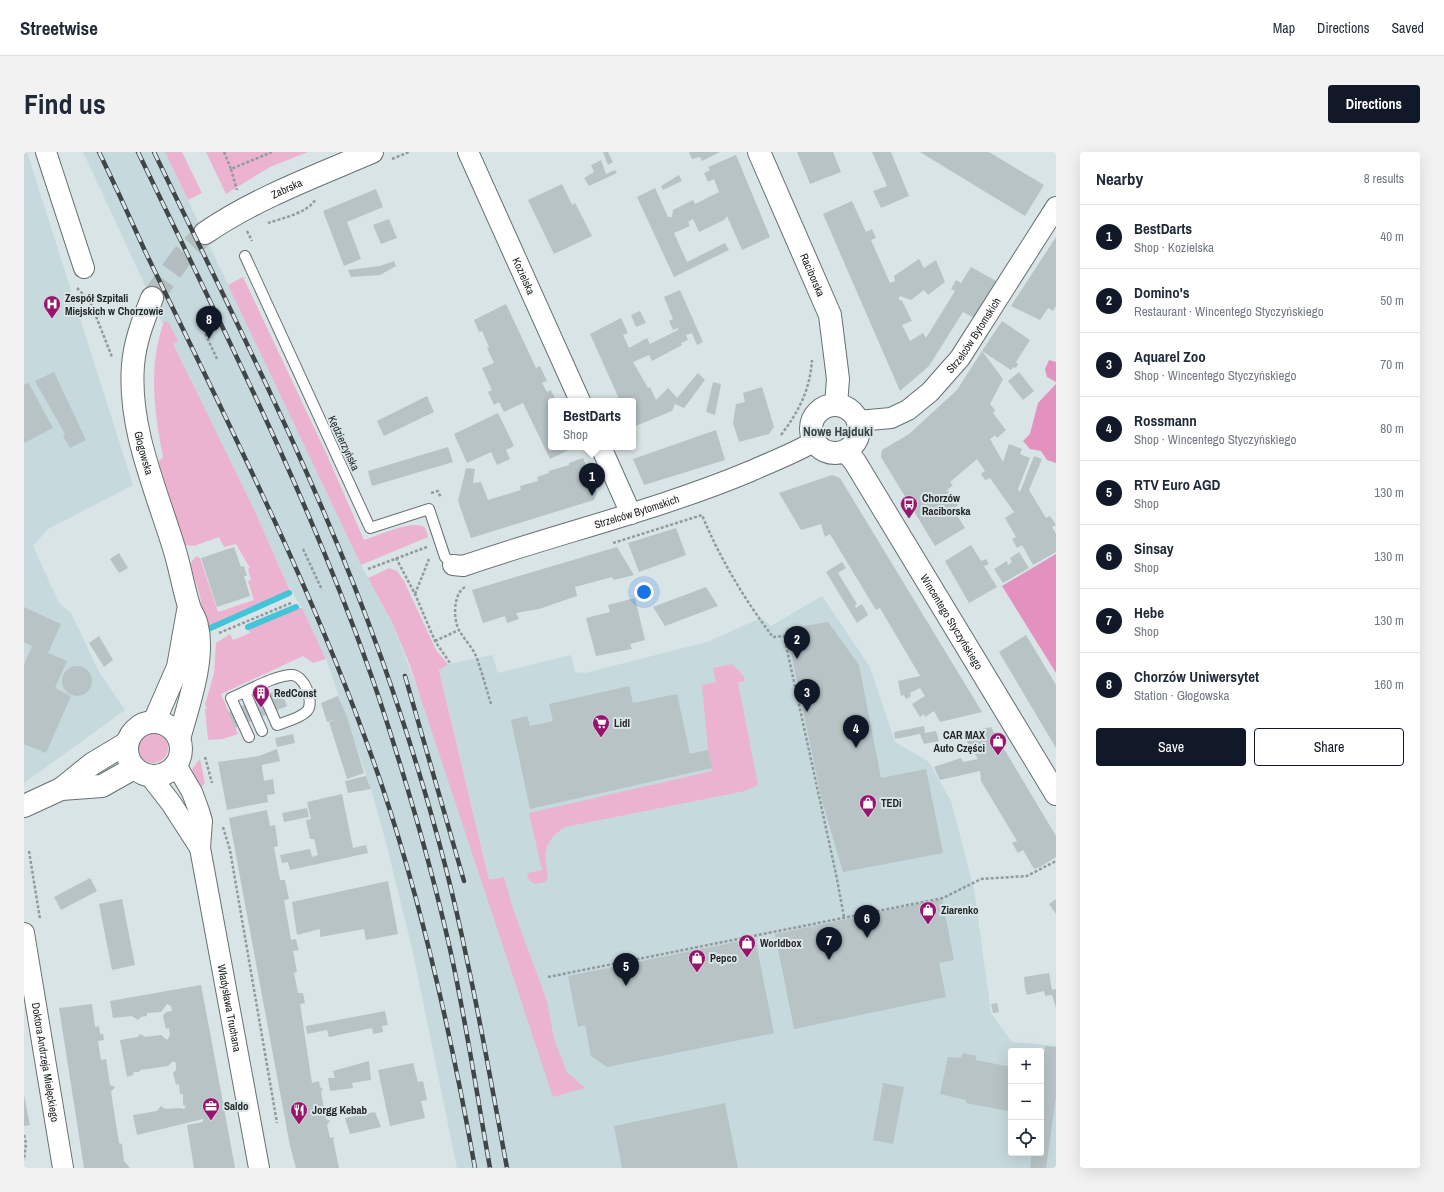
<!DOCTYPE html>
<meta charset="utf-8">
<style>
:root{--surface:#fff;--page:#f2f2f3;--text:#1f2937;--muted:#747a83;--line:#e0e1e3;--accent:#111827}
body{margin:0;font-family:"Archivo Narrow",sans-serif;background:var(--page);color:var(--text)}
.controls{position:absolute;right:12px;bottom:12px;display:grid;overflow:hidden;border-radius:4px;box-shadow:0 4px 16px #0002}
.controls button{width:36px;height:36px;display:grid;place-items:center;padding:0;border:0;border-bottom:1px solid var(--line);background:var(--surface);color:var(--text);font:20px sans-serif}
.you{position:absolute;left:620px;top:440px;width:14px;height:14px;margin:-10px;border:3px solid #fff;border-radius:50%;background:#1a73e8;box-shadow:0 0 0 6px #1a73e833}
.badge{display:grid;place-items:center;width:26px;height:26px;border-radius:50%;background:var(--accent);color:#fff;font-size:13px;font-weight:700}
.pin{position:absolute;translate:-50% -33px;filter:drop-shadow(0 1px 2px #0008)}
.pin::after{content:'';position:absolute;top:21px;width:14px;height:12px;background:inherit;clip-path:polygon(0 0,100% 0,50% 100%)}
.popup{position:absolute;left:524px;top:246px;width:88px;height:52px;box-sizing:border-box;display:grid;place-content:center;border-radius:4px;background:var(--surface);filter:drop-shadow(0 1px 3px #0005);font-size:13px;white-space:nowrap;color:var(--muted)}
.popup b{font-size:15px;color:var(--text)}
.popup::after{content:'';position:absolute;left:50%;top:100%;margin-left:-8px;border:8px solid transparent;border-top-color:var(--surface)}
.list{margin:0;padding:0;list-style:none}
h2{display:flex;justify-content:space-between;align-items:center;height:52px;margin:0;padding:0 16px;font-size:17px}
h2 small{font-size:13px;font-weight:400;color:var(--muted)}
.list li{display:grid;grid-template-columns:26px 1fr auto;gap:12px;align-items:center;box-sizing:border-box;height:64px;padding:0 16px;border-top:1px solid var(--line)}
.list b{display:block;font-size:15px;white-space:nowrap}
.list p{margin:0;font-size:13px;white-space:nowrap;color:var(--muted)}
.list em{font-size:13px;font-style:normal;color:var(--muted)}
.actions{display:flex;gap:8px;padding:12px 16px}
.actions a{flex:1;padding:9px 0;border:1px solid var(--accent);border-radius:4px;text-align:center;font-size:14px;color:var(--accent)}
.actions .main{background:var(--accent);color:#fff}
.icon{flex:none;width:22px;height:22px;fill:none;stroke:currentColor;stroke-width:2;stroke-linecap:round;stroke-linejoin:round}
.map{position:relative;flex:none;width:1032px;height:1016px;overflow:hidden;border-radius:4px}
header{display:flex;align-items:center;gap:24px;box-sizing:border-box;height:56px;padding:0 20px;background:var(--surface);border-bottom:1px solid var(--line)}
header strong{font-size:19px}
nav{display:flex;gap:22px;margin-inline-start:auto;font-size:14px}
.intro{display:flex;align-items:center;justify-content:space-between;box-sizing:border-box;height:96px;padding:0 24px}
h1{margin:0;font-size:28px}
.button{padding:10px 18px;border-radius:4px;background:var(--accent);color:#fff;font-size:14px;font-weight:700}
main{display:flex;gap:24px;padding:0 24px}
aside{flex:1;background:var(--surface);border-radius:4px;box-shadow:0 4px 16px #0002}
.map>svg:first-child{display:block}
.built{fill:#c6d9dd;fill-rule:evenodd}
.green{fill:#ecb3d1}
.forest{fill:#e392bf}
.lines{fill:none;stroke-linecap:round;stroke-linejoin:round}
.stream{stroke:#42c5d8;stroke-width:6}
.building{fill:#b7c3c5}
.secondary-tunnel{stroke:#b4bec0;stroke-width:22;stroke-dasharray:22 11;stroke-linecap:butt}
.lane-casing{stroke:#677173;stroke-width:12}
.street-casing{stroke:#677173;stroke-width:22}
.secondary-casing{stroke:#677173;stroke-width:24}
.path{stroke:#929a9c;stroke-width:2.5;stroke-dasharray:3 2;stroke-linecap:butt}
.lane{stroke:#fff;stroke-width:10}
.street{stroke:#fff;stroke-width:20}
.secondary{stroke:#fff;stroke-width:22}
.rail-casing{stroke:#404546;stroke-width:4.5}
.rail{stroke:#d9e4e6;stroke-width:3;stroke-dasharray:9;stroke-linecap:butt}
.labels{text-anchor:middle;dominant-baseline:central;stroke-width:4;stroke-linejoin:round;paint-order:stroke}
.street-label{font-size:11px;fill:#222627;stroke:#d9e4e6}
.poi-label{font-size:11px;font-weight:bold;fill:#222627;stroke:#d9e4e6;text-anchor:start}
.quarter-label{font-size:13px;font-weight:bold;fill:#394344;stroke:#d9e4e6}
</style>
<header>
<strong>Streetwise</strong>
<nav><a>Map</a><a>Directions</a><a>Saved</a></nav>
</header>
<div class="intro"><h1>Find us</h1><a class="button">Directions</a></div>
<main>
<div class="map">
<svg width="1032" height="1016" viewBox="0 0 1032 1016">
<rect width="100%" height="100%" fill="#d9e4e6"/>
<g class="built">
<polygon points="0,0 3,0 109,333 24,377 9,394 35,451 47,461 75,520 101,558 0,631"/>
<path d="M59,0H141L337,413L368,470L465,728L415,517L424,512L468,503L474,521L547,503L551,520L561,521L683,490L737,466L747,474L798,444L846,515L871,590L905,610L927,649L950,737L967,861L988,890L1032,894V1016H433L388,796L361,687L347,637L302,507L278,456L264,434L228,353L153,202ZM987,899H1017V1001H987Z"/>
</g>
<g class="green">
<polygon points="141,0 158,0 178,41 164,48"/>
<polygon points="182,0 284,0 246,15 202,42"/>
<path d="M219,125L303,303L340,388C353,385 390,366 401,376C402,378 404,383 404,385L337,413L204,133Z"/>
<path d="M140,169L145,171L154,189L149,192L228,353L267,441L182,477L176,444L166,412L172,404L176,406L194,460L230,448L224,429L227,428L224,417L226,416L212,392L200,395L195,385L170,394L161,393L133,311L139,305C130,259 124,215 140,169Z"/>
<polygon points="365,416 373,419 380,429 412,498 424,512 415,518 465,728 480,725 489,757 523,849 530,887 543,920 561,936 529,945 385,511 368,470 344,426"/>
<polygon points="271,455 278,456 302,507 289,511 279,504 197,542 214,582 199,587 184,588 181,557 183,557 181,553 190,521 192,491 206,482 209,488 226,481 224,476"/>
<path d="M708,512L719,523L721,529L714,531L734,633L721,639L541,675C527,684 519,694 522,712C523,719 525,723 522,730L510,732L505,728L503,721L518,718L505,661L688,619L684,598L678,533L692,530L689,516Z"/>
<circle cx="129" cy="596" r="15"/>
<polygon points="176,607 181,631 175,637 168,617"/>
</g>
<g class="forest">
<polygon points="1025,208 1032,210 1032,230 1023,225 1021,217"/>
<polygon points="1032,232 1032,311 1023,308 1017,299 1006,297 999,289 1006,282 1014,251"/>
<polygon points="1032,402 1032,521 978,434"/>
</g>
<g class="lines">
<g class="stream">
<polyline points="224,475 272,455"/>
<polyline points="182,478 265,441"/>
</g>
</g>
<g class="building">
<polygon points="579,0 584,0 589,10 584,13"/>
<polygon points="665,0 696,0 678,9 676,5 668,7"/>
<polygon points="773,0 809,0 817,20 786,32"/>
<polygon points="848,0 867,0 885,44 857,56 849,39 863,34"/>
<polygon points="896,0 965,0 1020,33 1001,64"/>
<polygon points="712,3 746,85 718,98 703,64 700,68 675,80 669,67 664,70 666,74 650,81 663,110 701,91 705,98 650,125 613,45 631,36 644,65 648,65 649,58 669,48 671,52 695,40 690,27 684,30 680,21 686,18 684,15"/>
<polygon points="577,8 582,22 591,18 593,21 565,34 560,26 570,20 567,13"/>
<polygon points="655,23 658,29 639,38 637,34"/>
<polygon points="538,32 548,53 551,51 568,84 530,102 504,48"/>
<polygon points="352,37 359,55 323,70 337,107 320,114 299,59"/>
<polygon points="828,49 842,80 848,77 852,86 847,88 866,131 871,129 870,124 895,107 900,116 912,108 921,130 904,143 900,138 887,148 876,144 874,147 878,149 888,169 878,173 886,189 899,181 902,186 931,139 927,137 932,128 937,131 947,115 972,129 950,166 939,160 905,214 876,239 799,62"/>
<polygon points="365,67 373,86 357,92 349,73"/>
<polygon points="1032,85 1032,154 1029,159 1024,156 1016,168 987,154"/>
<polygon points="370,109 372,114 356,123 327,125 324,118 356,114"/>
<polygon points="656,138 679,190 673,193 668,181 662,183 664,188 657,191 658,193 628,209 625,203 609,210 624,236 626,235 632,248 644,236 653,246 674,221 681,228 660,256 651,252 648,259 609,275 609,249 596,249 566,182 597,166 604,181 599,183 605,196 623,186 626,192 654,178 654,176 649,178 645,169 649,167 640,145"/>
<polygon points="482,152 512,216 516,214 523,229 518,231 523,240 527,238 532,249 527,249 527,295 551,295 526,307 499,251 480,260 475,250 470,253 464,240 468,238 458,216 470,211 463,196 465,195 458,179 455,180 450,168"/>
<polygon points="616,159 622,171 612,175 607,163"/>
<polygon points="978,169 1006,188 992,210 994,212 992,216 989,215 987,218 958,199"/>
<polygon points="958,199 979,227 966,252 971,258 969,261 982,278 973,286 971,283 966,287 979,310 985,292 998,297 996,302 1006,306 994,337 996,340 1010,304 1018,307 1005,338 1022,366 1026,364 1032,373 1028,375 1032,382 1032,400 1009,413 998,393 993,396 988,387 992,385 981,366 990,360 966,326 961,328 957,322 961,319 953,307 926,330 929,333 923,338 925,340 921,344 926,352 931,348 934,353 929,357 941,376 911,394 857,305 858,298 885,282 933,238"/>
<polygon points="30,220 62,288 46,296 39,284 41,282 11,229"/>
<polygon points="995,220 1010,239 999,248 984,229"/>
<polygon points="4,230 29,276 0,291 0,233"/>
<polygon points="689,230 697,232 691,263 682,260"/>
<polygon points="738,235 750,275 745,282 715,290 709,271 712,252 721,250 719,241"/>
<polygon points="403,244 410,260 360,284 353,269"/>
<polygon points="474,261 490,294 482,298 486,307 473,313 467,300 443,311 430,282"/>
<polygon points="692,278 701,308 620,333 609,307"/>
<polygon points="424,295 429,310 348,334 344,319"/>
<polygon points="559,306 573,340 570,348 447,386 434,349 442,316 451,317 449,331 457,330 464,348 497,338 496,334 514,329 513,325 525,321 525,319 545,313 545,311"/>
<polygon points="808,323 816,326 958,560 916,570 910,559 901,565 900,562 896,565 888,552 901,544 896,536 886,541 887,544 882,547 880,543 877,544 874,529 896,524 856,456 852,458 806,382 801,385 797,372 777,378 755,341"/>
<polygon points="652,376 662,403 615,420 604,391"/>
<polygon points="947,393 957,409 962,407 965,412 960,414 973,435 945,451 921,409"/>
<polygon points="210,395 217,415 220,414 223,424 220,424 226,444 193,455 177,406"/>
<polygon points="593,395 610,423 590,428 588,425 551,435 553,444 515,457 492,461 495,467 483,471 481,464 459,471 448,438"/>
<polygon points="995,400 1005,416 979,431 970,417 983,409 984,413 988,410 986,406"/>
<polygon points="95,401 104,416 95,421 86,407"/>
<polygon points="818,410 822,416 814,421 833,452 831,453 832,456 838,452 844,463 833,471 802,420"/>
<polygon points="682,435 694,454 641,474 629,455"/>
<polygon points="611,446 621,488 606,492 608,497 572,504 562,466 586,460 584,453"/>
<polygon points="0,455 37,472 24,501 43,509 31,536 47,544 22,601 0,592 0,513 8,494 0,490"/>
<polygon points="804,470 835,513 857,626 902,617 919,701 819,720 798,649 762,477"/>
<polygon points="1002,483 1032,533 1032,596 975,500"/>
<polygon points="75,484 89,508 80,515 65,491"/>
<circle cx="53" cy="529" r="15"/>
<polygon points="605,534 609,551 653,542 666,602 684,598 688,616 506,657 487,568 503,564 506,574 529,569 525,552"/>
<polygon points="256,537 263,554 211,576 204,560"/>
<polygon points="314,544 323,565 340,621 323,627 305,570 316,566 303,570 297,551"/>
<polygon points="900,574 901,581 912,579 915,589 900,592 896,582 871,587 870,580"/>
<polygon points="967,575 1032,684 1032,705 1016,715 1010,717 999,698 994,701 988,691 993,689 957,629 956,619 916,628 910,615 937,606 939,610 954,607 938,582"/>
<polygon points="269,582 271,591 253,595 251,586"/>
<polygon points="253,597 256,609 238,613 238,616 240,629 249,627 251,642 243,643 244,650 203,658 194,610 235,604"/>
<polygon points="342,624 347,637 324,641 321,629"/>
<polygon points="318,642 329,696 342,693 344,701 266,718 264,710 258,711 256,703 286,697 288,705 294,703 290,687 286,687 285,682 282,668 287,667 283,650"/>
<polygon points="283,656 285,665 260,670 258,661"/>
<polygon points="243,658 246,674 251,673 254,694 250,695 256,728 261,728 265,747 260,748 267,788 272,787 274,796 275,798 269,799 273,820 270,821 274,841 279,841 281,851 276,852 288,931 295,929 296,935 299,937 297,940 302,967 306,969 303,973 306,986 311,985 309,987 315,1016 272,1016 266,994 205,666"/>
<polygon points="66,726 73,739 37,758 30,745"/>
<polygon points="364,729 374,782 342,788 340,777 296,785 296,777 273,783 268,750"/>
<polygon points="98,747 111,813 88,818 75,752"/>
<polygon points="918,747 930,808 915,811 922,845 770,877 751,782"/>
<polygon points="1032,747 1032,762 1025,752"/>
<polygon points="731,786 750,881 583,915 567,904 561,873 554,875 544,824"/>
<polygon points="1025,821 1028,838 1032,837 1032,856 1028,843 1021,844 1020,839 1003,843 1001,837 1000,825"/>
<polygon points="177,833 188,891 211,1016 170,1016 163,973 179,970 179,967 113,983 109,963 133,959 137,954 141,957 156,956 160,957 162,954 159,953 159,942 156,942 155,932 152,933 149,921 152,918 152,911 149,909 144,914 116,918 115,920 110,920 109,923 103,925 96,888 114,885 116,882 121,885 137,883 143,888 146,883 145,876 142,877 139,864 142,860 148,859 147,854 143,852 137,860 123,861 123,864 117,865 114,868 108,864 89,866 86,849"/>
<polygon points="973,851 975,860 969,861 967,852"/>
<polygon points="68,852 71,875 75,874 76,882 79,882 80,888 74,889 77,908 82,907 86,933 91,935 87,940 95,991 98,992 100,1009 106,1016 60,1016 35,856"/>
<polygon points="361,859 364,873 358,874 359,880 349,882 348,876 305,885 303,878 283,882 282,874"/>
<polygon points="1021,894 1032,895 1032,944 1022,1016 1006,1016 1008,1001 1017,1001 1017,927"/>
<polygon points="939,901 952,904 952,908 987,915 987,942 984,959 942,951 942,948 916,942 924,905 937,906"/>
<polygon points="345,909 347,928 328,931 329,936 306,939 304,926 311,926 309,919"/>
<polygon points="389,911 394,930 399,929 402,943 403,948 397,949 401,966 366,974 354,918"/>
<polygon points="859,931 880,935 869,992 849,988"/>
<polygon points="0,943 6,973 0,974"/>
<polygon points="701,951 714,1016 598,1016 590,974"/>
<polygon points="351,960 357,975 326,982 321,966"/>
</g>
<g class="lines">
<polyline class="secondary-tunnel" points="128,146 159,103 181,81"/>
<g class="lane-casing">
<g id="lane">
<polyline points="221,104 346,376 405,357 421,405 429,413"/>
<polyline points="221,540 238,579"/>
<path d="M225,585L207,546C224,539 249,524 267,523C280,522 291,550 283,559C277,566 261,570 253,573L236,534"/>
</g>
</g>
<g class="street-casing">
<g id="street">
<polyline points="22,0 60,116"/>
<path id="s1" d="M444,0L556,249"/>
<path id="s2" d="M834,269L867,266L884,258L906,240L936,206L1032,55"/>
<polyline points="577,295 607,362"/>
<path id="s3" d="M429,413L439,414C535,381 634,358 727,319C749,309 771,301 791,289"/>
<path id="s4" d="M152,613L168,640L175,659L178,669L176,696L235,1016"/>
<polyline points="126,624 147,651 176,696"/>
<path id="s5" d="M0,781L39,1016"/>
</g>
</g>
<g class="secondary-casing">
<g id="secondary">
<path id="s6" d="M735,0L806,163L814,227L812,253"/>
<path id="s7" d="M181,81C232,46 292,24 348,0"/>
<path id="s8" d="M128,146C119,169 111,189 109,213C104,276 132,337 150,396C156,415 159,435 165,454C167,461 172,467 173,474C181,507 164,554 155,587"/>
<circle cx="811" cy="277" r="24"/>
<path id="s9" d="M822,299L831,310L1032,642"/>
<circle cx="130" cy="597" r="27"/>
<polyline points="130,570 154,515 164,459"/>
<polyline points="37,637 78,634 110,616"/>
<polyline points="0,654 37,637 68,612 103,591"/>
</g>
</g>
<g class="path">
<polyline points="200,0 207,17 248,0"/>
<polyline points="368,7 385,0"/>
<polyline points="207,17 213,38"/>
<path d="M244,71C259,66 283,61 291,48"/>
<polyline points="223,79 228,89"/>
<polyline points="53,136 66,149 88,205"/>
<polyline points="175,168 193,207"/>
<path d="M757,283C775,259 786,238 788,208"/>
<polyline points="407,341 414,339 417,346"/>
<path d="M589,391L678,363C695,405 722,450 749,485L760,484L812,722L820,765"/>
<polyline points="279,397 298,438"/>
<polyline points="372,406 391,442 411,489 426,511"/>
<polyline points="344,417 403,395"/>
<path d="M441,435C429,442 429,467 435,478C440,487 448,495 452,504C458,520 462,536 467,552"/>
<polyline points="391,442 405,407"/>
<polyline points="195,481 267,451"/>
<polyline points="411,489 435,478"/>
<polyline points="181,605 188,631"/>
<polyline points="199,675 206,698 253,971"/>
<polyline points="5,699 16,767"/>
<polyline points="524,825 919,746 957,727 1003,724 1032,709"/>
<polyline points="0,983 2,991 0,1008"/>
</g>
<use href="#lane" class="lane"/>
<use href="#street" class="street"/>
<use href="#secondary" class="secondary"/>
<g class="rail-casing">
<g id="rail">
<path d="M75,0C91,33 106,66 121,99C206,275 295,448 358,634C400,759 428,887 451,1016"/>
<path d="M114,0C200,179 291,357 355,546C382,628 407,713 426,797C442,869 453,943 466,1016"/>
<path d="M130,0C210,166 295,331 357,505C392,604 422,705 443,808C458,877 470,947 483,1016"/>
<polyline points="381,524 440,729"/>
</g>
</g>
<use href="#rail" class="rail"/>
</g>
<defs>
<g id="hospital-pin" transform="scale(0.9)"><path d="M0 17L-7.5 6A9.5 9.5 0 1 1 7.5 6Z" fill="#97156c" stroke="#d9e4e6"/><path d="M-5-5h3v3.5h4V-5h3V5h-3V1.5h-4V5h-3Z" fill="#fff"/></g>
<g id="bus-pin" transform="scale(0.9)"><path d="M0 17L-7.5 6A9.5 9.5 0 1 1 7.5 6Z" fill="#97156c" stroke="#d9e4e6"/><path d="M-5-6H5V4H4V6H2V4H-2V6H-4V4H-5ZM-3.5-4V0h7V-4ZM-3.5 1.2v1.5H-2V1.2ZM2 1.2v1.5H3.5V1.2Z" fill="#fff"/></g>
<g id="building-pin" transform="scale(0.9)"><path d="M0 17L-7.5 6A9.5 9.5 0 1 1 7.5 6Z" fill="#97156c" stroke="#d9e4e6"/><path d="M-4-6H4V6H1V3H-1V6H-4ZM-2.5-4.3h1.7v1.8h-1.7ZM.8-4.3h1.7v1.8H.8ZM-2.5-1h1.7V.8h-1.7ZM.8-1h1.7V.8H.8Z" fill="#fff"/></g>
<g id="supermarket-pin" transform="scale(0.9)"><path d="M0 17L-7.5 6A9.5 9.5 0 1 1 7.5 6Z" fill="#97156c" stroke="#d9e4e6"/><path d="M-6-5.5h2.5l.6 2H6L4.5 2H-2.5L-4.4-4H-6ZM-1.5 3.2a1.3 1.3 0 1 0 .1 0ZM3 3.2a1.3 1.3 0 1 0 .1 0Z" fill="#fff"/></g>
<g id="shop-pin" transform="scale(0.9)"><path d="M0 17L-7.5 6A9.5 9.5 0 1 1 7.5 6Z" fill="#97156c" stroke="#d9e4e6"/><path d="M-5-2.5h2.3a2.7 3.5 0 0 1 5.4 0H5L5.5 6h-11ZM-1.5-2.5h3a1.5 2.3 0 0 0-3 0Z" fill="#fff"/></g>
<g id="office-pin" transform="scale(0.9)"><path d="M0 17L-7.5 6A9.5 9.5 0 1 1 7.5 6Z" fill="#97156c" stroke="#d9e4e6"/><path d="M-6-3h4V-5.5h4V-3h4V5H-6ZM-1-4.5V-3h2v-1.5ZM-6 0V1H6V0Z" fill="#fff"/></g>
<g id="restaurant-pin" transform="scale(0.9)"><path d="M0 17L-7.5 6A9.5 9.5 0 1 1 7.5 6Z" fill="#97156c" stroke="#d9e4e6"/><path d="M-5-6h1v4h1v-4h1v4h1v-4h1v5L-1.5 .5V6h-2V.5L-5-1ZM5-6V6H3V1.5H1.5Q1.5-4 5-6Z" fill="#fff"/></g>
</defs>
<g fill-rule="evenodd">
<use href="#hospital-pin" x="28" y="152"/>
<use href="#bus-pin" x="885" y="352"/>
<use href="#building-pin" x="237" y="541"/>
<use href="#supermarket-pin" x="577" y="571"/>
<use href="#shop-pin" x="974" y="589"/>
<use href="#shop-pin" x="844" y="651"/>
<use href="#shop-pin" x="904" y="758"/>
<use href="#shop-pin" x="723" y="791"/>
<use href="#shop-pin" x="673" y="806"/>
<use href="#office-pin" x="187" y="954"/>
<use href="#restaurant-pin" x="275" y="958"/>
</g>
<g class="labels">
<g class="street-label">
<text stroke="none"><textPath href="#s7" startOffset="93">Zabrska</textPath></text>
<text stroke="none"><textPath href="#s6" startOffset="134">Raciborska</textPath></text>
<text stroke="none"><textPath href="#s1" startOffset="136">Kozielska</textPath></text>
<text stroke="none"><textPath href="#s2" startOffset="152">Strzelców Bytomskich</textPath></text>
<text transform="translate(320 291) rotate(65)">Kędzierzyńska</text>
<text stroke="none"><textPath href="#s8" startOffset="159">Głogowska</textPath></text>
<text stroke="none"><textPath href="#s3" startOffset="192">Strzelców Bytomskich</textPath></text>
<text stroke="none"><textPath href="#s9" startOffset="201">Wincentego Styczyńskiego</textPath></text>
<text stroke="none"><textPath href="#s4" startOffset="252">Władysława Truchana</textPath></text>
<text stroke="none"><textPath href="#s5" startOffset="131">Doktora Andrzeja Mielęckiego</textPath></text>
</g>
<g class="poi-label">
<text x="41" y="146">Zespół Szpitali<tspan x="41" dy="13">Miejskich w Chorzowie</tspan></text>
<text x="898" y="346">Chorzów<tspan x="898" dy="13">Raciborska</tspan></text>
<text x="250" y="541">RedConst</text>
<text x="590" y="571">Lidl</text>
<text x="961" y="583" text-anchor="end">CAR MAX<tspan x="961" dy="13">Auto Części</tspan></text>
<text x="857" y="651">TEDi</text>
<text x="917" y="758">Ziarenko</text>
<text x="736" y="791">Worldbox</text>
<text x="686" y="806">Pepco</text>
<text x="200" y="954">Saldo</text>
<text x="288" y="958">Jorgg Kebab</text>
</g>
<g class="quarter-label">
<text x="814" y="279">Nowe Hajduki</text>
</g>
</g>
</svg>
<div class="controls">
<button>+</button>
<button>−</button>
<button><svg class="icon" aria-label="locate" viewBox="0 0 24 24"><circle cx="12" cy="12" r="6"/><path d="M12 2v4M12 18v4M2 12h4M18 12h4"/></svg></button>
</div>
<div class="you"></div>
<div class="pin badge" style="left:568px;top:344px">1</div>
<div class="popup"><b>BestDarts</b>Shop</div>
<div class="pin badge" style="left:773px;top:507px">2</div>
<div class="pin badge" style="left:783px;top:560px">3</div>
<div class="pin badge" style="left:832px;top:596px">4</div>
<div class="pin badge" style="left:602px;top:834px">5</div>
<div class="pin badge" style="left:843px;top:786px">6</div>
<div class="pin badge" style="left:805px;top:808px">7</div>
<div class="pin badge" style="left:185px;top:187px">8</div>
</div>
<aside>
<h2>Nearby<small>8 results</small></h2>
<ul class="list">
<li><span class="badge">1</span><div><b>BestDarts</b><p>Shop · Kozielska</p></div><em>40 m</em></li>
<li><span class="badge">2</span><div><b>Domino's</b><p>Restaurant · Wincentego Styczyńskiego</p></div><em>50 m</em></li>
<li><span class="badge">3</span><div><b>Aquarel Zoo</b><p>Shop · Wincentego Styczyńskiego</p></div><em>70 m</em></li>
<li><span class="badge">4</span><div><b>Rossmann</b><p>Shop · Wincentego Styczyńskiego</p></div><em>80 m</em></li>
<li><span class="badge">5</span><div><b>RTV Euro AGD</b><p>Shop</p></div><em>130 m</em></li>
<li><span class="badge">6</span><div><b>Sinsay</b><p>Shop</p></div><em>130 m</em></li>
<li><span class="badge">7</span><div><b>Hebe</b><p>Shop</p></div><em>130 m</em></li>
<li><span class="badge">8</span><div><b>Chorzów Uniwersytet</b><p>Station · Głogowska</p></div><em>160 m</em></li>
</ul>
<div class="actions"><a class="main">Save</a><a>Share</a></div>
</aside>
</main>
